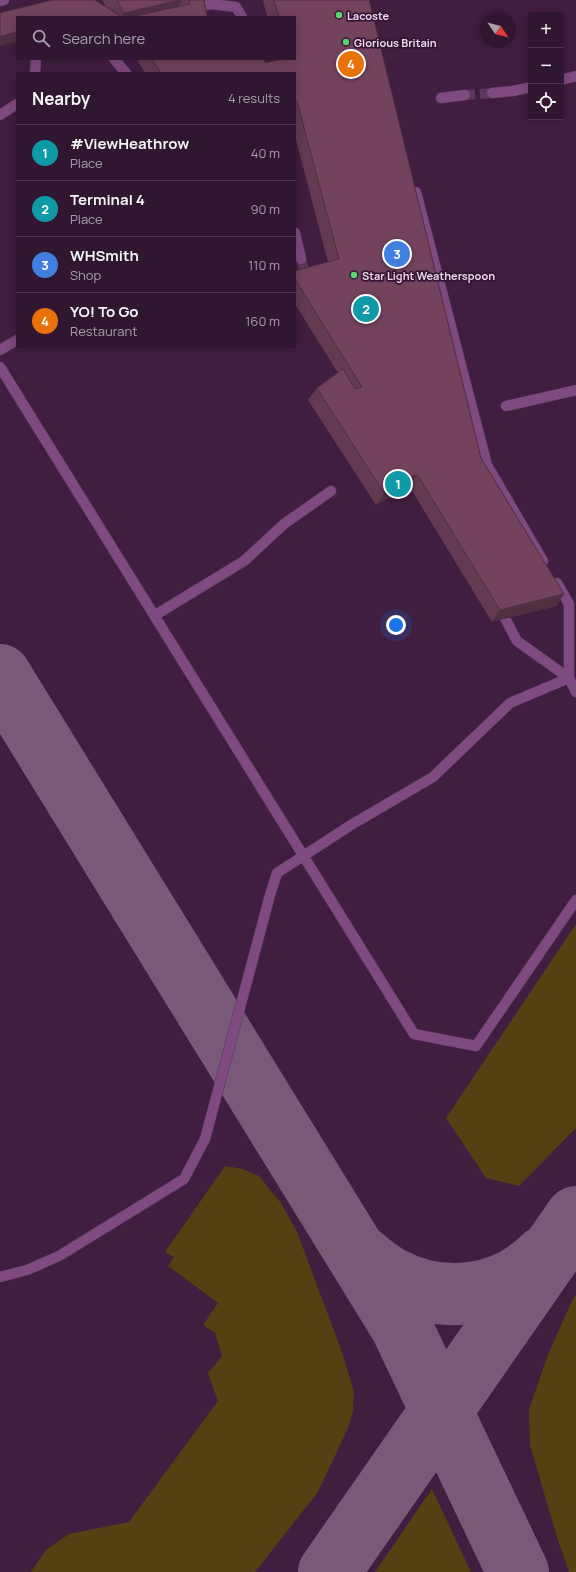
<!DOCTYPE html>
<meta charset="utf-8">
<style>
:root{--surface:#301630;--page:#381f38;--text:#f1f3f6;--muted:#a89fab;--line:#4b354c;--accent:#b45309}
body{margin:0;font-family:Manrope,sans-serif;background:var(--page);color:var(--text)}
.controls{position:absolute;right:12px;top:12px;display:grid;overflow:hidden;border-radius:0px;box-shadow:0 2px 10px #0003}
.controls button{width:36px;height:36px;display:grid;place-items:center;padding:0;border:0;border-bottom:1px solid var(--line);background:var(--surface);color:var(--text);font:20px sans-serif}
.compass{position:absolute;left:480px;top:12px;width:36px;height:36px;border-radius:50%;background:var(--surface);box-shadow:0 2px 10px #0003;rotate:125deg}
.you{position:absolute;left:396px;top:625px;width:14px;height:14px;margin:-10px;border:3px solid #fff;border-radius:50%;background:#1a73e8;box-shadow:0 0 0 6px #1a73e833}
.badge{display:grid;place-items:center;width:26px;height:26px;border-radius:50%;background:var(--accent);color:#fff;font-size:13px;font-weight:700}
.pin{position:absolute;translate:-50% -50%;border:2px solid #fff;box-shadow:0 1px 4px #0006}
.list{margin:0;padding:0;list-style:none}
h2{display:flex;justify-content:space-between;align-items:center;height:52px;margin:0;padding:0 16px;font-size:17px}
h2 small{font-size:13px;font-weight:400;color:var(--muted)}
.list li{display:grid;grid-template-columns:26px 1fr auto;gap:12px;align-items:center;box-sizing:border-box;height:56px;padding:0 16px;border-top:1px solid var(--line)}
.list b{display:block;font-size:15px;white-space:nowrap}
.list p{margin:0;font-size:13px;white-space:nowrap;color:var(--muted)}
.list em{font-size:13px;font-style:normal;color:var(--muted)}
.icon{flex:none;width:22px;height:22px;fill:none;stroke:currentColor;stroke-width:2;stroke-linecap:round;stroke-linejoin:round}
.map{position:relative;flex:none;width:576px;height:1572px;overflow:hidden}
.search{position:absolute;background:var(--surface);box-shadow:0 2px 10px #0003;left:16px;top:16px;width:280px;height:44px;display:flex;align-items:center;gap:10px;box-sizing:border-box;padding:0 14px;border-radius:0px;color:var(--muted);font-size:15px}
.panel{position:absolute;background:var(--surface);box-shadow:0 2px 10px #0003;left:16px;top:72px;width:280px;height:276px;border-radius:0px}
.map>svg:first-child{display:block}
.green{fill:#534113}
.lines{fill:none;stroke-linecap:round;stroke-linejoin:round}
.taxiway{stroke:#785a78;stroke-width:62}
.minor-tunnel{stroke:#5a395a;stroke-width:10;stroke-dasharray:10 5;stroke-linecap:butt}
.minor-casing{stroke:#5b3b5b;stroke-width:11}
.minor{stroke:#7f4a7f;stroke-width:10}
.wall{fill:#633a50}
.shaded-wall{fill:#502f41}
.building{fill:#73435d;stroke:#502f41}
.poi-dot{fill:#59d56f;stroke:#351435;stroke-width:1.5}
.labels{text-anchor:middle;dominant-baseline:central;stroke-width:3.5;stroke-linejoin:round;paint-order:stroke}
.poi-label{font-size:11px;font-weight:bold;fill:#ebd5ea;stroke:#351435;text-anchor:start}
</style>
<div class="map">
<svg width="576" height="1572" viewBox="0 0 576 1572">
<rect width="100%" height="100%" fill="#401e40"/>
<g class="green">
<polygon points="576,924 576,1128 519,1186 486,1178 446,1118"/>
<polygon points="225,1166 243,1169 259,1176 281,1203 297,1232 342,1352 354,1392 353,1411 348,1428 318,1492 255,1572 31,1572 46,1550 69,1534 129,1522 218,1401 208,1373 222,1356 215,1333 203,1325 218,1303 168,1266 174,1257 165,1252"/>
<polygon points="576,1294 576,1572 569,1572 557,1537 530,1445 529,1410 547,1357 571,1303"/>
<polygon points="432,1489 471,1572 375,1572"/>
</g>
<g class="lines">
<g class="taxiway">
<polyline points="0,675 401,1326 518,1572"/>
<path d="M356,1252C368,1262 379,1272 393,1279C443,1305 504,1297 544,1257"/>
<polyline points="329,1572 576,1217"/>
</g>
<g class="minor-tunnel">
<polyline points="465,95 492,93"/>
<polyline points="301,259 307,281"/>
</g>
<g class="minor-casing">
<g id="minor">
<polyline points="0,1 4,0"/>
<polyline points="193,9 210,4 236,7 242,17"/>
<polyline points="114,59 126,73"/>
<polyline points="35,73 36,59"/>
<polyline points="561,80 576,76"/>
<polyline points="492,93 513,91 531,87"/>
<polyline points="441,98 465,95"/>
<polyline points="0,115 17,104"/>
<polyline points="416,192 487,465 543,561"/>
<polyline points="295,233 301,259"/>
<polyline points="0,350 17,340"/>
<polyline points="0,367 414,1034 476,1046 576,900"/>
<polyline points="506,406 576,390"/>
<polyline points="157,614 244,561 284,524 331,491"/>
<polyline points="505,618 517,641 569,678 576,692"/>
<polyline points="0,1277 27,1270 59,1256 184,1179 205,1139 270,895 277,873 351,825 433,777 510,703 569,678 569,604 557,583"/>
</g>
</g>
<use href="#minor" class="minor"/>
</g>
<g class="wall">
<polygon points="102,0 204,0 207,17 17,17 106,7"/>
<polygon points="263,0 369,0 481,458 564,594 556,606 492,622 409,486 376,505 308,400 317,388 338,373 295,304 295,271 328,262 295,136 295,73 145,73 137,59 264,59 265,63 278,60 278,59 295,59 295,17 267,17"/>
</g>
<g class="shaded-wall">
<polygon points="180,0 182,0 175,11 149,17 121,17 124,13"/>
<polygon points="17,32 17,42 0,46 0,36"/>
<polygon points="417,474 409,486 376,505 384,493"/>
<polygon points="564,594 556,606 492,622 500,610"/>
</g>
<g class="building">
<polygon points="53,0 95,0 122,17 17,17 17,32 0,36 0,13"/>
<polygon points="117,0 180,0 124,13"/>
<polygon points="189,0 204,0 207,17 131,17 190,4"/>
<polygon points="274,0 369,0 481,458 564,594 500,610 417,474 384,493 317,388 343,369 355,389 362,387 295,279 295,271 339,259 297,101 295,102 295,73 161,73 152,59 264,59 265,63 283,59 295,59 295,17 279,17"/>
</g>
<g class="poi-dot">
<circle cx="339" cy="15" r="4"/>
<circle cx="346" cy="42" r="4"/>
<circle cx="354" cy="275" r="4"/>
</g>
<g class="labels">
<g class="poi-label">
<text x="347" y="15">Lacoste</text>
<text x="354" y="42">Glorious Britain</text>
<text x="362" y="275">Star Light Weatherspoon</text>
</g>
</g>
</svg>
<div class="controls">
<button>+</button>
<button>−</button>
<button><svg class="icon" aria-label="locate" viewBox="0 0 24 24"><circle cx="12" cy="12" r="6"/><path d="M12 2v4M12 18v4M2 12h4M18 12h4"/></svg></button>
</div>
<svg class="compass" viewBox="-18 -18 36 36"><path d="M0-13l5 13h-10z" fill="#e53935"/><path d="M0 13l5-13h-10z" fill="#a89fab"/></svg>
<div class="you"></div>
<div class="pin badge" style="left:398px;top:484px;background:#0f9aa8">1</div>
<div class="pin badge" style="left:366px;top:309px;background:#0f9aa8">2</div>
<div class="pin badge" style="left:397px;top:254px;background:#3f7fe0">3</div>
<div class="pin badge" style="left:351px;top:64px;background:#e8710a">4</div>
<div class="search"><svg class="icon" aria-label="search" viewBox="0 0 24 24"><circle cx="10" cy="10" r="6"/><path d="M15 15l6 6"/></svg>Search here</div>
<section class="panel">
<h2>Nearby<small>4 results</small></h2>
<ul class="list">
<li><span class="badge" style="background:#0f9aa8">1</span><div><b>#ViewHeathrow</b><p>Place</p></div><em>40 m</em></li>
<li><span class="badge" style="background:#0f9aa8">2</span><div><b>Terminal 4</b><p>Place</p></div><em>90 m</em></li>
<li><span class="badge" style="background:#3f7fe0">3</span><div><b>WHSmith</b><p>Shop</p></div><em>110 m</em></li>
<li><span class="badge" style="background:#e8710a">4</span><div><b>YO! To Go</b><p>Restaurant</p></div><em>160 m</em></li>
</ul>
</section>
</div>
